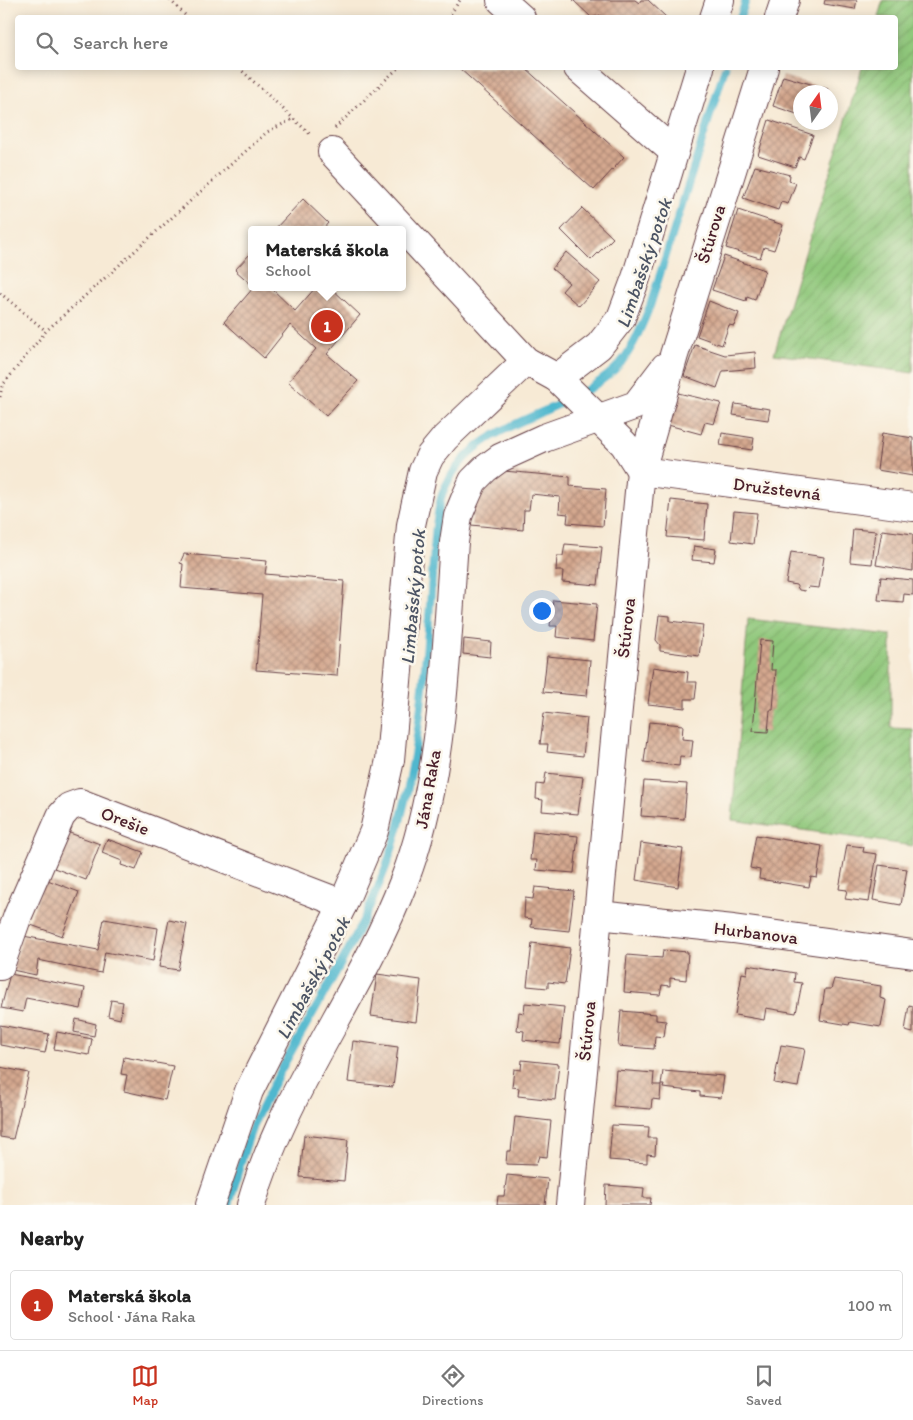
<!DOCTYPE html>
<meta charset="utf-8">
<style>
:root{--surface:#fff;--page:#f2f2f2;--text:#222;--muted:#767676;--line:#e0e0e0;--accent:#c8321e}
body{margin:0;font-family:Itim,sans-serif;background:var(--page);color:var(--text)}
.compass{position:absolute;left:793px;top:85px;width:45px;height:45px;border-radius:50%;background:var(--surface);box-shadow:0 2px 12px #0003;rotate:14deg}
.you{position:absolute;left:541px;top:610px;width:18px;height:18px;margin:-12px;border:4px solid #fff;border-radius:50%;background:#1a73e8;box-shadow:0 0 0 8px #1a73e833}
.badge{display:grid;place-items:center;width:32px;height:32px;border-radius:50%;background:var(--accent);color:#fff;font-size:16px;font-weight:700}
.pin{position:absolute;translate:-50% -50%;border:2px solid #fff;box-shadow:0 1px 5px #0006}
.popup{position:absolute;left:248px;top:226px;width:158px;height:65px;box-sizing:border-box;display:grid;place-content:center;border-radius:5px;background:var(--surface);filter:drop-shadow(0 1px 4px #0005);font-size:16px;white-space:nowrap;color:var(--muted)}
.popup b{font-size:19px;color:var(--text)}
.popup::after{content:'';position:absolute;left:50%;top:100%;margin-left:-10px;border:10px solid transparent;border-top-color:var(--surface)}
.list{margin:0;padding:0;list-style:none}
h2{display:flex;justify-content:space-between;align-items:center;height:65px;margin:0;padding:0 20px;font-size:21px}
h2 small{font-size:16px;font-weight:400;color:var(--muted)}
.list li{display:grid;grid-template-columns:32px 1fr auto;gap:15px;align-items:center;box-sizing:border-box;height:70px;margin:0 10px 10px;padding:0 10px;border:1px solid var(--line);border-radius:5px}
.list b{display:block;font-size:19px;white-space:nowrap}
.list p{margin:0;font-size:16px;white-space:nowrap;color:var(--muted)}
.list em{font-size:16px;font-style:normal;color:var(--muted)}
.icon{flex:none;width:28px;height:28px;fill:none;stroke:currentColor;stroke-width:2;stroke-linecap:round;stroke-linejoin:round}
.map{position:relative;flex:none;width:913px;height:1205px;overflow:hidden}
.search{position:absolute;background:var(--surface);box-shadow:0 2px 12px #0003;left:15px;right:15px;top:15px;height:55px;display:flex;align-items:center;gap:12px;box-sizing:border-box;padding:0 18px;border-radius:5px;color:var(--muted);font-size:19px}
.sheet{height:145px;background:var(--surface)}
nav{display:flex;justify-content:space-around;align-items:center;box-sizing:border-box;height:70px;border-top:1px solid var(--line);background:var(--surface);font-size:14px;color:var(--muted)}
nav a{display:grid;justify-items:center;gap:2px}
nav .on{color:var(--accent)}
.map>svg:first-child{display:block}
.garden{fill:url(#garden-furrows);stroke:#6d7453}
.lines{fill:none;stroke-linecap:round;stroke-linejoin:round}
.stream{stroke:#50b7ce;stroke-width:8}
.building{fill:url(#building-cross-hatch)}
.street-casing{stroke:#643d44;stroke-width:30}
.path{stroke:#643d44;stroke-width:3;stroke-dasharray:1 4;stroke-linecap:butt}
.street{stroke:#fff;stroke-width:28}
.labels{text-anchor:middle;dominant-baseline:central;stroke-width:5;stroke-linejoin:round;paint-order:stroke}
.street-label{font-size:18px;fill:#4a1f2b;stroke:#fbf7ec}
.water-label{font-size:19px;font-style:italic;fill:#4c5464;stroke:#fbf7ec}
</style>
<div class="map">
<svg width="913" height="1205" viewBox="0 0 913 1205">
<defs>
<pattern id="garden-furrows" width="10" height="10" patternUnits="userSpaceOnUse" patternTransform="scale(1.25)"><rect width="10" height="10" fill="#90c87b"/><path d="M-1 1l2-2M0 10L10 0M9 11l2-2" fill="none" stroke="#7eab6a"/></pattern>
<pattern id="building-cross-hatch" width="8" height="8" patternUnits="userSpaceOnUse" patternTransform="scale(1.25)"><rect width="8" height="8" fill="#d4a88f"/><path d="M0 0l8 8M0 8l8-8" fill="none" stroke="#ae8875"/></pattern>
</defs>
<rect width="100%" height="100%" fill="#fbf7ec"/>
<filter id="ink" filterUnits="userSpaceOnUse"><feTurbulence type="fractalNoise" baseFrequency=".02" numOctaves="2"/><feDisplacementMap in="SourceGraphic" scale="10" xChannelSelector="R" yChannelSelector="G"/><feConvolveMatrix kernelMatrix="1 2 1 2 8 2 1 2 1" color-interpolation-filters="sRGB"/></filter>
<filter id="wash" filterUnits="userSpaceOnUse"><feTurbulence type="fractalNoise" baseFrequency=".0096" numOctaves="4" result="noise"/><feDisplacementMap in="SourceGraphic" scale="20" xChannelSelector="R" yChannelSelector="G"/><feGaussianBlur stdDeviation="1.12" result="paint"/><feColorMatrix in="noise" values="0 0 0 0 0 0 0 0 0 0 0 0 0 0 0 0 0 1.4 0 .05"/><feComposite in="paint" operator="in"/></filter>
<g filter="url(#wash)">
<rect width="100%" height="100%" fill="#f7ead5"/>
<g class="garden">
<polygon points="883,0 913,0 913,373 774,354 862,68 896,68 896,18 878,17"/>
<polygon points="748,619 891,635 891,728 913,729 913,846 732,820"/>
</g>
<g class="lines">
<g class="stream">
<polyline points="740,18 746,0"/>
<path d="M229,1205C237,1177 244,1146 256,1119C299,1027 363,943 393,846C425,743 427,631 436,525C438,515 439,504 442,495C469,419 563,419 615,369C632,353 641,327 650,306L725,68"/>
</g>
</g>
<g id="blocks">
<g class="building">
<polygon points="573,0 635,0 639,3 641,0 648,0 667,18 602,18 600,15 592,18"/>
<polygon points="825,0 857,0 855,9 824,4"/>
<polygon points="459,68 525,68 624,157 594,190"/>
<polygon points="783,76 828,89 827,92 800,92 800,115 773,106"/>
<polygon points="769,120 813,135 804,159 799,157 795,167 758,155"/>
<polygon points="755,166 790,175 789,181 796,183 788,204 781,202 778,210 743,198"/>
<polygon points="303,199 328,223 322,230 274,230"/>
<polygon points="582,208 613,238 591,260 561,230"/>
<polygon points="738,210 783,225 774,250 764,247 760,258 726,248"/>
<polygon points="252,252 252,285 235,270"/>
<polygon points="566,252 600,282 579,306 562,291 569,283 552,269"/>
<polygon points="724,256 765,270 755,300 747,297 746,301 712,290"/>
<polygon points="254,287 270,287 295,311 316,287 330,287 360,315 327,354 358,381 326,416 288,382 316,349 290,325 264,358 224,322"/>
<polygon points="709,301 739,313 734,326 729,325 722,345 697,336"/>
<polygon points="695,345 725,355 755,352 756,368 723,371 717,388 684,376"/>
<polygon points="678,393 721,403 714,424 705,422 701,434 668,425"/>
<polygon points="735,404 770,409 768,420 733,415"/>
<polygon points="722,433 754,438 752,450 720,445"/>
<polygon points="882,433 913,438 913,476 877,470"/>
<polygon points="504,471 570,477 570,486 606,489 603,526 567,523 568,514 559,513 560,497 531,494 529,510 524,510 523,530 471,525 474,504 484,481"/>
<polygon points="671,500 707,504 704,540 667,537"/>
<polygon points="734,511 757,513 753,544 731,541"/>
<polygon points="853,529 876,531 872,564 850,562"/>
<polygon points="882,530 913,534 913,571 876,565"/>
<polygon points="565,544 602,547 598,585 562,582 563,571 556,571 557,556 563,556"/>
<polygon points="694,546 716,549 714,562 692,560"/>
<polygon points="791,552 824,557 819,588 809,587 805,591 799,590 796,585 786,583"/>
<polygon points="184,554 267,561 265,574 344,581 337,676 256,670 262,595 181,588 183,564 180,563"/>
<polygon points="881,577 913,580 913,595 904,594 903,602 878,600"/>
<polygon points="553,600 597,604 593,641 556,637 557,626 550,626"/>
<polygon points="659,615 670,616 670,621 703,625 699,656 660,651 660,645 656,640"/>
<polygon points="464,639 491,642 490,657 463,654"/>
<polygon points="760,640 773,641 771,670 776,670 773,710 770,710 768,732 753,731"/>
<polygon points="547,656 590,660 587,696 543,692"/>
<polygon points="653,667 688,672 687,682 697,682 695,699 685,699 685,708 648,704"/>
<polygon points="544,713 587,718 583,756 547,752 548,744 540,744"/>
<polygon points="649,722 683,725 682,739 693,740 691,757 680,756 679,766 644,762"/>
<polygon points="546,773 583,777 578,814 542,811 543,800 536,799 537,784 544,785"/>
<polygon points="644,781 687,784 684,819 641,816"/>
<polygon points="533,831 578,836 574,873 536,870 537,860 530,860"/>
<polygon points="67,832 100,844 86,880 54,868"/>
<polygon points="756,835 822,846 817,878 811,877 809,887 759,879 760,870 750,868"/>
<polygon points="107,839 143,852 136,870 121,865 122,861 102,853"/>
<polygon points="641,843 683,849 678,887 636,880"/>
<polygon points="847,845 864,847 863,852 877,854 869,902 845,899 847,890 839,889"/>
<polygon points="879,865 907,869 901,905 873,900"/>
<polygon points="45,879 79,892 62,936 28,924"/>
<polygon points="535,887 574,891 569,931 531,927 532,919 524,918 525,898 533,899"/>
<polygon points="104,919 158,928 153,961 105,952 101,973 38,960 36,975 12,970 23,936 98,950"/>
<polygon points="169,920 187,924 178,970 159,967"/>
<polygon points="532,943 570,948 565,984 548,982 548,988 527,986"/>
<polygon points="663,950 688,952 686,980 670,978 670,986 662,985 660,995 624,992 627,955 662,958"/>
<polygon points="748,965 795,973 794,982 802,983 796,1013 766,1008 764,1020 735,1015 742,973 747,974"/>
<polygon points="10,974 85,988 81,1009 26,998 23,1012 1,1008"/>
<polygon points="377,974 421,980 416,1022 371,1016"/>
<polygon points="834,979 881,986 880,998 886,1000 881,1027 850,1022 849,1025 820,1020 825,989 831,989"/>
<polygon points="111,1000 123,1002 120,1019 108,1016"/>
<polygon points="525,1003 564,1007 560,1044 523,1040 524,1031 517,1030 519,1012 524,1013"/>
<polygon points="909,1005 913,1006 913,1033 905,1031"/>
<polygon points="621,1011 656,1014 656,1020 666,1021 664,1037 655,1036 654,1049 618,1046"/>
<polygon points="76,1019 96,1024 94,1036 74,1032"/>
<polygon points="0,1025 49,1034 45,1053 0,1045"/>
<polygon points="57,1032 92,1039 89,1055 54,1049"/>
<polygon points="353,1041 398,1047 393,1087 348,1082"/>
<polygon points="781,1045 805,1049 798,1087 774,1083"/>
<polygon points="124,1057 173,1066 165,1100 124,1091 127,1075 121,1074"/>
<polygon points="522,1060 559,1064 555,1100 518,1096 519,1088 512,1087 514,1069 521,1070"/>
<polygon points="0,1067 29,1073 13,1139 0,1137"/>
<polygon points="616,1070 654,1073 653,1085 661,1085 660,1100 652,1099 651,1109 613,1106"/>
<polygon points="663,1071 724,1076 721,1098 700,1096 700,1092 663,1088 664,1085 661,1085"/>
<polygon points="515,1117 551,1121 547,1157 539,1156 536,1165 506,1164 507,1151 511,1151"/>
<polygon points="612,1125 649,1127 648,1138 656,1138 655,1155 647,1154 647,1163 609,1160"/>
<polygon points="304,1135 348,1140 344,1181 300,1177"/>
<polygon points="507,1175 548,1179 545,1205 497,1205 498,1196 504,1196"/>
<polygon points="606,1185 644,1188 643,1198 651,1198 650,1205 605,1205"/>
</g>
</g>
</g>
<g filter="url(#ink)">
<use href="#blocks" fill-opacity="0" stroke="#643d44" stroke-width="1"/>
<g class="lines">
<g class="street-casing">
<g id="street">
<polyline points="501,0 521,18"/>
<polyline points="714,18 720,0"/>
<polyline points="779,18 785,0"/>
<polyline points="578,68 674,152"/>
<polyline points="332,152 526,361 557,378 624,444 641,471"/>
<polyline points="557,378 599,346 621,318 636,278 700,68"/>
<polyline points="641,471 913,507"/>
<polyline points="598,915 733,929 913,954"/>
<polyline points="0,966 18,915 61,816 69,807 80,803 343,904"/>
<polyline points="210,1205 249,1091 343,904 374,831 390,760 411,525 423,471 430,456 445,438 526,361"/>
<path d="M251,1205C284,1089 361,993 404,881C444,779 446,650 454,542L458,516L465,499L473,481L485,469L500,458L544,438L636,405L665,367"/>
<polyline points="570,1205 641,471 674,355 764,68"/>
</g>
</g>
<g class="path">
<polyline points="170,0 188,18"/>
<polyline points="448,18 460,0"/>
<polyline points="239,68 312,136"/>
<polyline points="335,128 398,68"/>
<polyline points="0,293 46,331"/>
<polyline points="0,397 2,386 46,331 267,132 293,119"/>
</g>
<use href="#street" class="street"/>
</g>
</g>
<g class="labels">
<g class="street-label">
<text transform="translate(711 234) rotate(-73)">Štúrova</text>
<text transform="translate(777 489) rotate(7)">Družstevná</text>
<text transform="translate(626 628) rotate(-84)">Štúrova</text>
<text transform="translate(428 789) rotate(-80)">Jána Raka</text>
<text transform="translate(125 821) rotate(21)">Orešie</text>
<text transform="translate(756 933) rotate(7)">Hurbanova</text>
<text transform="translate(587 1031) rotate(-85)">Štúrova</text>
</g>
<g class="water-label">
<text transform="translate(644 263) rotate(-71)">Limbašský potok</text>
<text transform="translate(413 597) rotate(-85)">Limbašský potok</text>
<text transform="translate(313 978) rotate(-62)">Limbašský potok</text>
</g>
</g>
</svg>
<svg class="compass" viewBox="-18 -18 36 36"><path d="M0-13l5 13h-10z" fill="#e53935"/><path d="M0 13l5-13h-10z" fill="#767676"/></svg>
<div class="you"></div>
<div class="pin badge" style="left:327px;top:326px">1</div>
<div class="popup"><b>Materská škola</b>School</div>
<div class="search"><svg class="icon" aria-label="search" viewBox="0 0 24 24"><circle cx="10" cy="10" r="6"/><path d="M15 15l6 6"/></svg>Search here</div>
</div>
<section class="sheet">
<h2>Nearby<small></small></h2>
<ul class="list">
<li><span class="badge">1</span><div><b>Materská škola</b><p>School · Jána Raka</p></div><em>100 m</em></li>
</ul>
</section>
<nav>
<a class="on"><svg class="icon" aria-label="map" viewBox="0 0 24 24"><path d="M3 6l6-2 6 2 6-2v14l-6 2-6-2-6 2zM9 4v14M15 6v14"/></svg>Map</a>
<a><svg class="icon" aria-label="directions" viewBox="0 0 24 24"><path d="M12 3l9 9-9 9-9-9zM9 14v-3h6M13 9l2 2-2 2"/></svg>Directions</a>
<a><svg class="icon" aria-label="saved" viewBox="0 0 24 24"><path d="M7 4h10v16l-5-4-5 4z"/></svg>Saved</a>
</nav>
